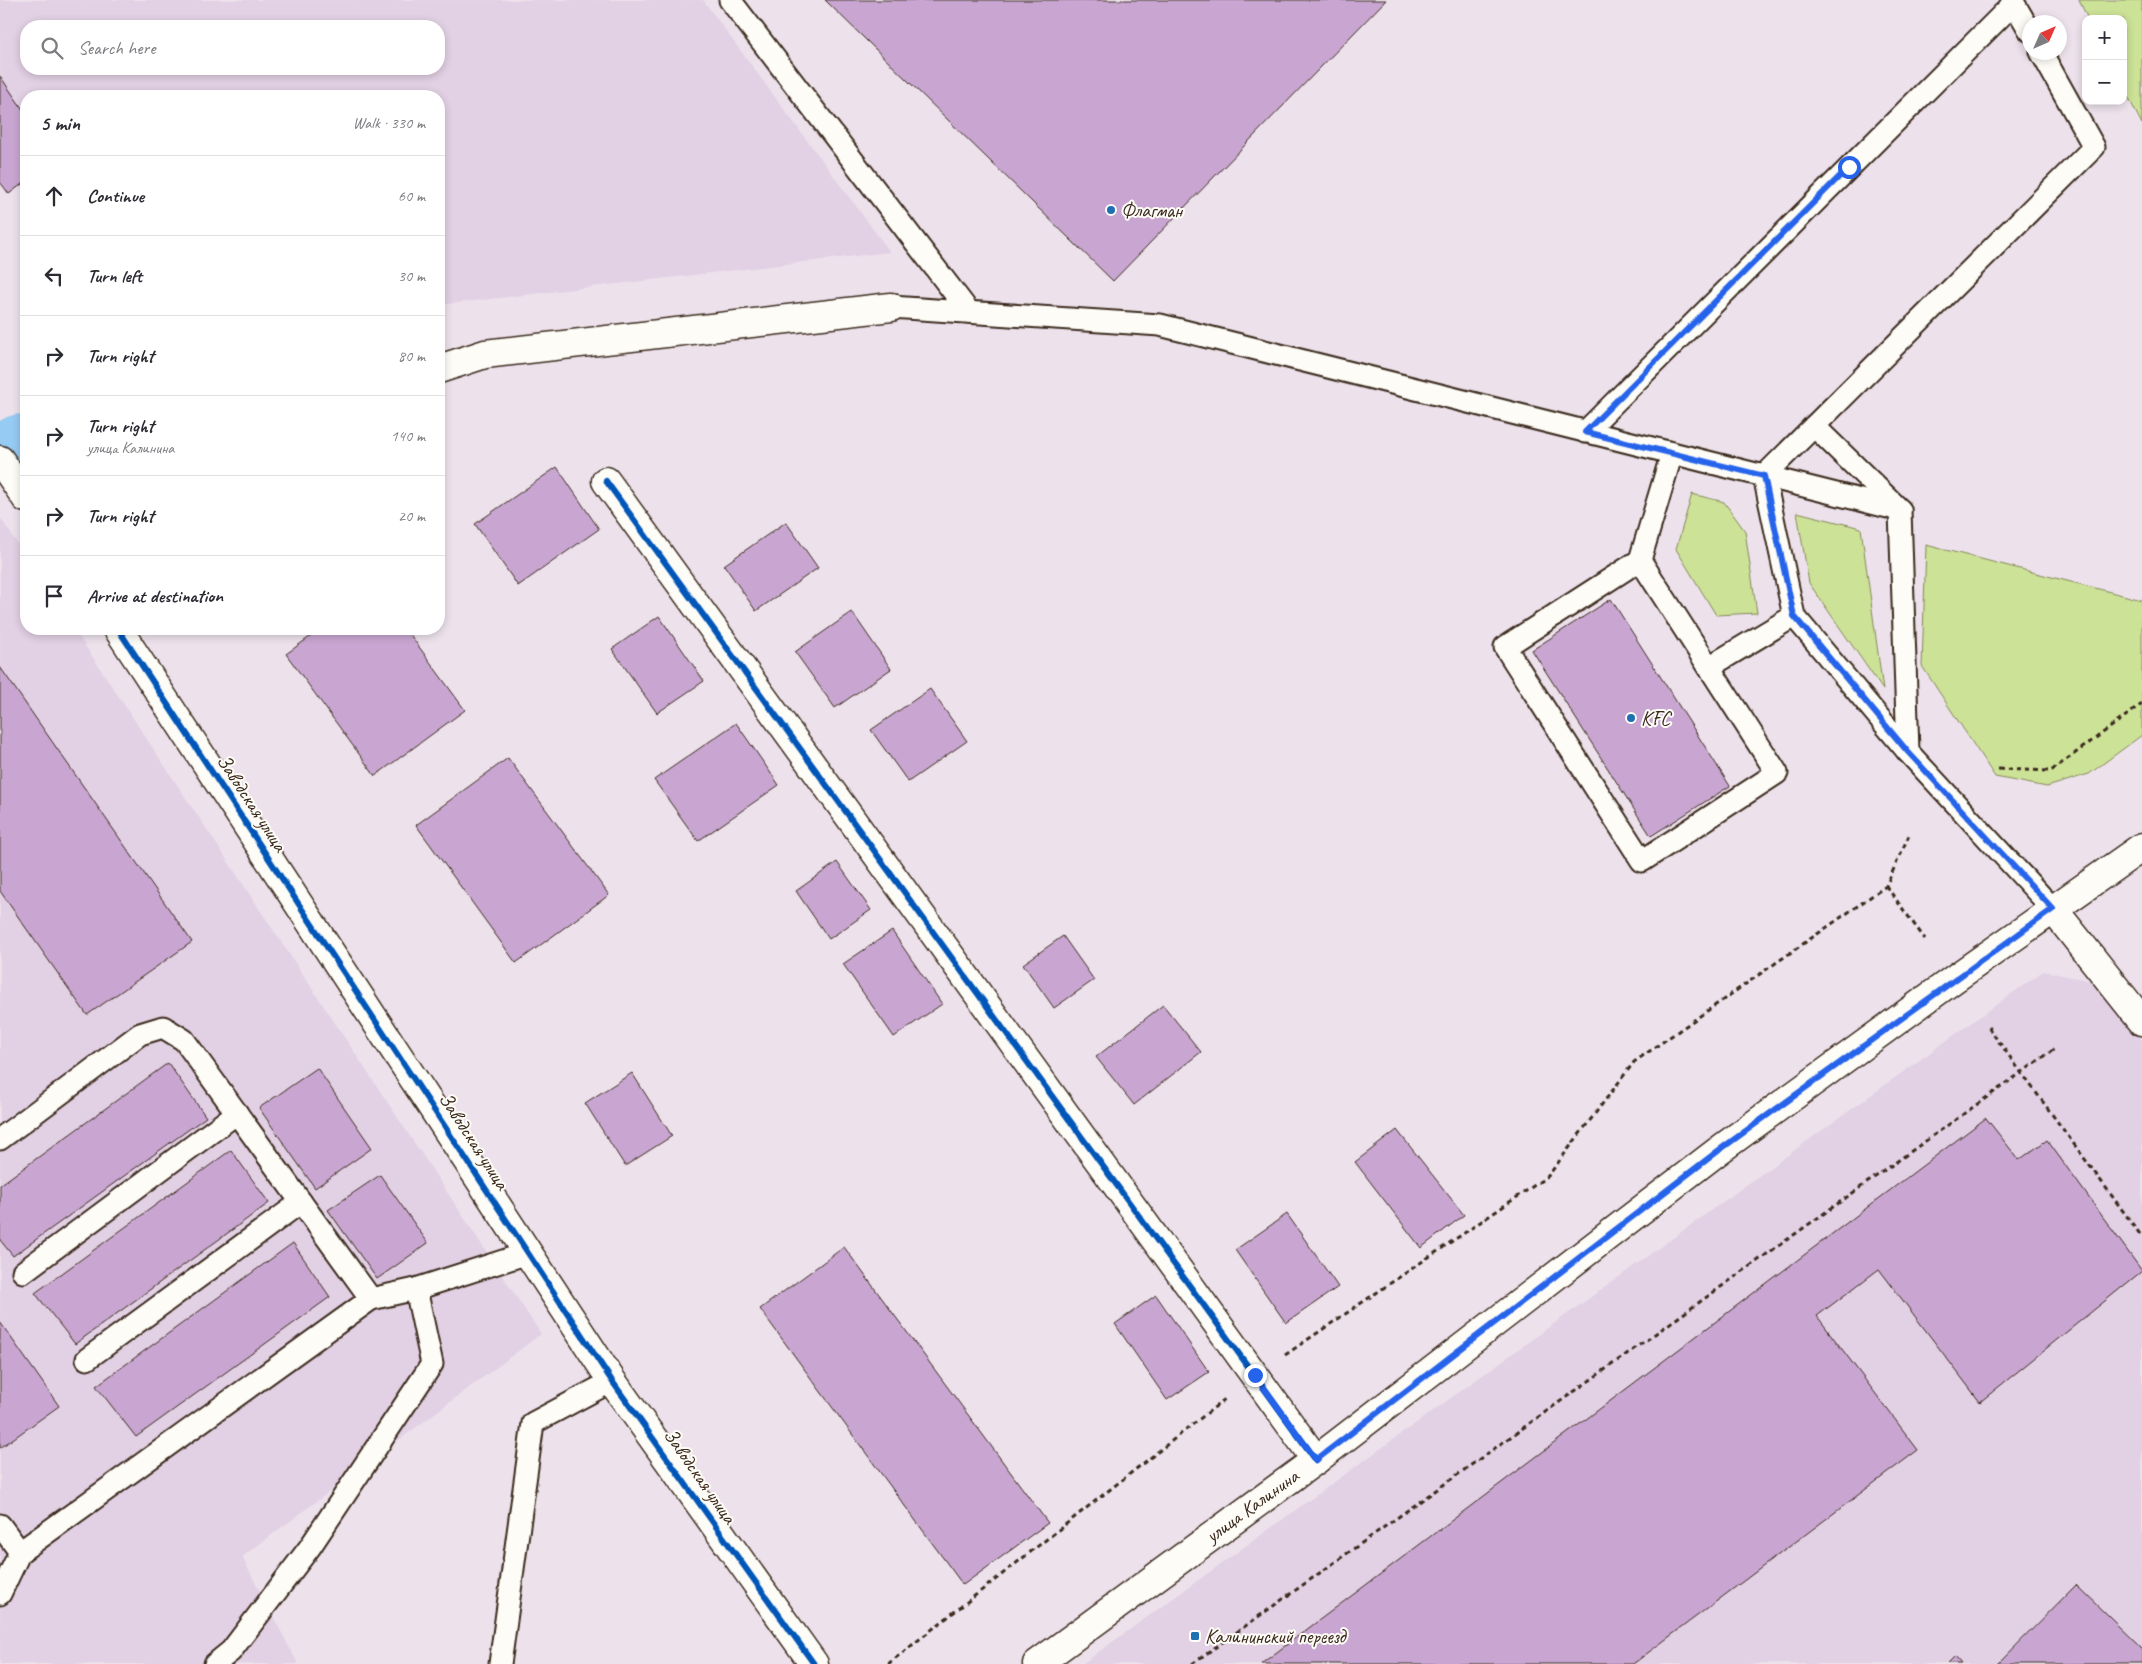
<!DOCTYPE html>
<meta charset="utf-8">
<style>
:root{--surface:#fff;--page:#f7f7f7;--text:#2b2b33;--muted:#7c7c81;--line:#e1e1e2}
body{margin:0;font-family:Caveat,sans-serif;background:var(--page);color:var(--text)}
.controls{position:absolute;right:15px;top:15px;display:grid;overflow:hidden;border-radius:10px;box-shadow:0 2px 8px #0003}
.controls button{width:45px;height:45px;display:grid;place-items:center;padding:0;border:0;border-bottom:1px solid var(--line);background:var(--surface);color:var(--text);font:25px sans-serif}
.compass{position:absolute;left:2022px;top:15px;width:45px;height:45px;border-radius:50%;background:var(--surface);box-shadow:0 2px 8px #0003;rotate:45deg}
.stop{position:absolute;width:15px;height:15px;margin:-11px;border:4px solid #2563eb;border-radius:50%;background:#fff}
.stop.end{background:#2563eb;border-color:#fff;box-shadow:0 1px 5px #0008}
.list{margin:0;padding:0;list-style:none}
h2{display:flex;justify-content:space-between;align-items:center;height:65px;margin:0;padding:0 20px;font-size:21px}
h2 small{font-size:16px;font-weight:400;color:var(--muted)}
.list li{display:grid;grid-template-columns:32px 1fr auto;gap:15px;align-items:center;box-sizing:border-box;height:80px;padding:0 20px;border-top:1px solid var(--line)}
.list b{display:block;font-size:19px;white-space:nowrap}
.list p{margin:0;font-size:16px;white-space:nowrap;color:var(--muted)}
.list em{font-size:16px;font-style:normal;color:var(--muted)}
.icon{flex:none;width:28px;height:28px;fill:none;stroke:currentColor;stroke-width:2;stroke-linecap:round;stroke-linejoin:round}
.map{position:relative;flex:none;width:2142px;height:1664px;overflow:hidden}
.search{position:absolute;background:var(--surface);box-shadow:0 2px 8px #0003;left:20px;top:20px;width:425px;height:55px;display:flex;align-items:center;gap:12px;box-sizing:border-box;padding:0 18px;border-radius:20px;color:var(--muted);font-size:19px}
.panel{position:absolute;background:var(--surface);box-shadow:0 2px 8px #0003;left:20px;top:90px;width:425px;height:545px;border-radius:20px}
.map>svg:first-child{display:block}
.built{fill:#e2d0e4;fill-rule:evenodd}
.green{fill:#cce297;stroke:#84865a}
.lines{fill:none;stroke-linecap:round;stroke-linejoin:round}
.river{stroke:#96cbf4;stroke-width:78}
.building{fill:#c8a6d1;stroke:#3b2a1e}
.service-casing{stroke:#3b2a1e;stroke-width:25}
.minor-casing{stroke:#3b2a1e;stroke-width:31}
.tertiary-casing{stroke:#3b2a1e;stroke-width:31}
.secondary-casing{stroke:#3b2a1e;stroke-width:31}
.primary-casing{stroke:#3b2a1e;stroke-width:31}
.path{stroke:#3b2a1e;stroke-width:3;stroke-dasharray:5 4;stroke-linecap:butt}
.service{stroke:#fdfcf7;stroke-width:21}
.minor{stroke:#fdfcf7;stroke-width:28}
.tertiary{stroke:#fdfcf7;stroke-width:28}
.secondary{stroke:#fdfcf7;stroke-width:28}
.primary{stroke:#fdfcf7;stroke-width:28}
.cycleway-casing{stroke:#fdfcf7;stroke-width:9}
.cycleway{stroke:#0057b8;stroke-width:6}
.route{stroke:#2563eb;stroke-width:6}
.poi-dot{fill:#1f6fb2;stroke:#fdfcf7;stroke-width:2}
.labels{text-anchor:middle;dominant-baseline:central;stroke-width:4;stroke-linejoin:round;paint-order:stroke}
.poi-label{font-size:20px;fill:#3b2a1e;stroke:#fdfcf7;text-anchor:start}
.street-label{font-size:20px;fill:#3b2a1e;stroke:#fdfcf7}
</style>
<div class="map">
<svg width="2142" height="1664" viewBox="0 0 2142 1664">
<rect width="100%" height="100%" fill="#ede2ec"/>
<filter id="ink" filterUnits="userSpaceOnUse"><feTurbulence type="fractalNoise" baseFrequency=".02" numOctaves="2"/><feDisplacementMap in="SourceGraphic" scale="10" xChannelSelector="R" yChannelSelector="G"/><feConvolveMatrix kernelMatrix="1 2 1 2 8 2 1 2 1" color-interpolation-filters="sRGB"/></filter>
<g filter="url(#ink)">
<g class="built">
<path d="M0,0H703L890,252L439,305V96H26V165L0,127ZM26,26H439V69H26Z"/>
<polygon points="0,517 26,557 26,629 74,629 541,1334 242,1557 298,1664 0,1664"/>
<polygon points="2043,971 2101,983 2142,1040 2142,1664 1082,1664"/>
</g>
<g class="green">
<polygon points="2079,0 2142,0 2142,124 2123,87 2123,19 2088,19"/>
<polygon points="1692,494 1724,502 1745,531 1757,613 1716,615 1676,549"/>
<polygon points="1797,512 1861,528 1883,690 1809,583"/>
<polygon points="1926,545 2142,600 2142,735 2089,774 2047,787 1995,777 1922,666"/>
</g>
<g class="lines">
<polyline class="river" points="22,453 26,453"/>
</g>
<g class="building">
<polygon points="825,0 1386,0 1113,281"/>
<polygon points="0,76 26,114 26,181 9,194 0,182"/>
<polygon points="557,467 599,529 518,586 475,524"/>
<polygon points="786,522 818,568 756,611 724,565"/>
<polygon points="1611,599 1730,786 1651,836 1532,650"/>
<polygon points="852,612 891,669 835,708 795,652"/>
<polygon points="659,616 704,681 657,713 612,649"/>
<polygon points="321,629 406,629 465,710 375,776 286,654"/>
<polygon points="0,667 192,942 87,1015 0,891"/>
<polygon points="930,689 967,741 908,782 871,730"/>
<polygon points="736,723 779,785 698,841 654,780"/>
<polygon points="508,758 609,895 516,963 416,825"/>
<polygon points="837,862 871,910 829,939 796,891"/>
<polygon points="892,931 942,1004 894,1037 843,964"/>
<polygon points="1063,936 1094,980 1054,1008 1023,964"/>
<polygon points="1163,1005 1201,1052 1134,1105 1096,1057"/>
<polygon points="168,1063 206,1117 13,1256 0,1240 0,1185"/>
<polygon points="317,1068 372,1148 315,1188 259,1108"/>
<polygon points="632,1073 672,1136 625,1166 585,1103"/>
<polygon points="1986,1118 2019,1160 2047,1140 2142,1271 1980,1402 1879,1269 1817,1316 1918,1450 1633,1664 1261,1664"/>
<polygon points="1397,1130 1464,1215 1421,1248 1355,1162"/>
<polygon points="231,1150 269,1203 75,1344 35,1293"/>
<polygon points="380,1175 428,1243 377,1279 328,1210"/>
<polygon points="1287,1214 1338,1287 1286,1323 1235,1250"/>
<polygon points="293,1243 330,1297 136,1437 96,1386"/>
<polygon points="844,1247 1048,1523 963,1585 760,1309"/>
<polygon points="1156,1295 1209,1372 1167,1400 1115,1324"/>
<polygon points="0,1322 59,1406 0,1448"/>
<polygon points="2076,1585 2142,1649 2142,1664 1998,1664"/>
<polygon points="1955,1657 1961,1664 1948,1664"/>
</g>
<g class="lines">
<g class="service-casing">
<g id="service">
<polyline points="730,0 969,312"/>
<polyline points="2012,0 2030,31"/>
<polyline points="891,307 1160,325 1900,510"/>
<polyline points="1814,426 1900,510 1908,752"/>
<polyline points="1585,432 2014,3"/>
<polyline points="1764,476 2094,147 2041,52"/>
<polyline points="1764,476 1794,616 1908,752 2053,909"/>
<polyline points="1640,560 1777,773 1642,861 1505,647 1640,560 1672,453"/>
<polyline points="1709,667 1794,616"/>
<polyline points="0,1139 140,1034 163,1027 184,1040 371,1299 416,1289 528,1253"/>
<polyline points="23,1272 237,1113"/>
<polyline points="87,1359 301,1202"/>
<polyline points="0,1525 20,1552 371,1299"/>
<polyline points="0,1594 20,1552"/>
<polyline points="215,1664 231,1651 310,1547 432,1364 416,1289"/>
<polyline points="500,1664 533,1423 612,1381"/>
</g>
</g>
<g class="minor-casing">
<g id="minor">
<polyline points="439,369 485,354 891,307"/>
<polyline points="606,481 1316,1460"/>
</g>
</g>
<g class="tertiary-casing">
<g id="tertiary">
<polyline points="0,460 26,498"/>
<polyline points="118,629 612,1381 814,1664"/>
</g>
</g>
<g class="secondary-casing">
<polyline id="secondary" points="2053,909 2142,1021"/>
</g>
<g class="primary-casing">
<polyline id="primary" points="1037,1664 1316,1460 1718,1151 1954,979 2142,847"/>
</g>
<g class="path">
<polyline points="1998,769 2051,771 2142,704"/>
<polyline points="1886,886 1925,939"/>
<polyline points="1988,1027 2142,1237"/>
<polyline points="1285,1355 1548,1176 1634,1062 1886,886 1910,833"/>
<polyline points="888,1664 1225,1399"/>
<polyline points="1192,1664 2056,1048"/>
</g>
<use href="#service" class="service"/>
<use href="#minor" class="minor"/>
<use href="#tertiary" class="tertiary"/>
<use href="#secondary" class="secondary"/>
<use href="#primary" class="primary"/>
<g class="cycleway-casing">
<g id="cycleway">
<polyline points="606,481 1316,1460"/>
<polyline points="118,629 612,1381 814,1664"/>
</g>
</g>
<use href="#cycleway" class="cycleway"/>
</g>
</g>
<g class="lines" filter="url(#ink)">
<polyline class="route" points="1255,1375 1316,1460 1718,1151 2053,909 1908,752 1794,616 1764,476 1585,432 1849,167"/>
</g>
<g class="poi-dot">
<circle cx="1111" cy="210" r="5"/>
<circle cx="1631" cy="718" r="5"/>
<rect x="1190" y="1631" width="10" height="10" rx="2.5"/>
</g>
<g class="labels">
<g class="poi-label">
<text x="1121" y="210">Флагман</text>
<text x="1641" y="718">KFC</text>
<text x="1205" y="1636">Калининский переезд</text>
</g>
<g class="street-label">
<text transform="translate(252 803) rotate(57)">Заводская улица</text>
<text transform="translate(474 1141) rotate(57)">Заводская улица</text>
<text transform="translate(700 1476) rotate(55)">Заводская улица</text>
<text transform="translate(1252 1506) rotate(-36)">улица Калинина</text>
</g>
</g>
</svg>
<div class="controls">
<button>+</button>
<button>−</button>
</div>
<svg class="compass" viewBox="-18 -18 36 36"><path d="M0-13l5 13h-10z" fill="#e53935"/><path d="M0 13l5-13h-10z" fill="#7c7c81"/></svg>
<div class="stop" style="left:1849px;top:167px"></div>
<div class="stop end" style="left:1255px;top:1375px"></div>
<div class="search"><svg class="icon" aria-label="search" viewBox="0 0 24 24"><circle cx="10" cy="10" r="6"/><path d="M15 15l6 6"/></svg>Search here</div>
<section class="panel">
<h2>5 min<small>Walk · 330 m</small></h2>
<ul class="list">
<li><svg class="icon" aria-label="ahead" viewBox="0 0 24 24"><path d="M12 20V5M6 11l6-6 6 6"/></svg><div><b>Continue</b></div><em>60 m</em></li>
<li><svg class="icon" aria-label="left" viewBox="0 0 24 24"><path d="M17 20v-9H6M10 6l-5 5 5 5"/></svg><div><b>Turn left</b></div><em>30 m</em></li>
<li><svg class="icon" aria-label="right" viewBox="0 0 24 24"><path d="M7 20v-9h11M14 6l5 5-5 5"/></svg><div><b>Turn right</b></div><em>80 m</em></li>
<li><svg class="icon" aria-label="right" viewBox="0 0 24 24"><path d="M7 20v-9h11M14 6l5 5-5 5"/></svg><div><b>Turn right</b><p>улица Калинина</p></div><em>140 m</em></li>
<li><svg class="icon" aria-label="right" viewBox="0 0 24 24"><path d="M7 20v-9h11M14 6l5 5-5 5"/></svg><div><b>Turn right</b></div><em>20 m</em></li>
<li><svg class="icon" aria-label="arrive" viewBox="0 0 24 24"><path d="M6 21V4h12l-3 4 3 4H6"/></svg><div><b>Arrive at destination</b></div></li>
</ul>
</section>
</div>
